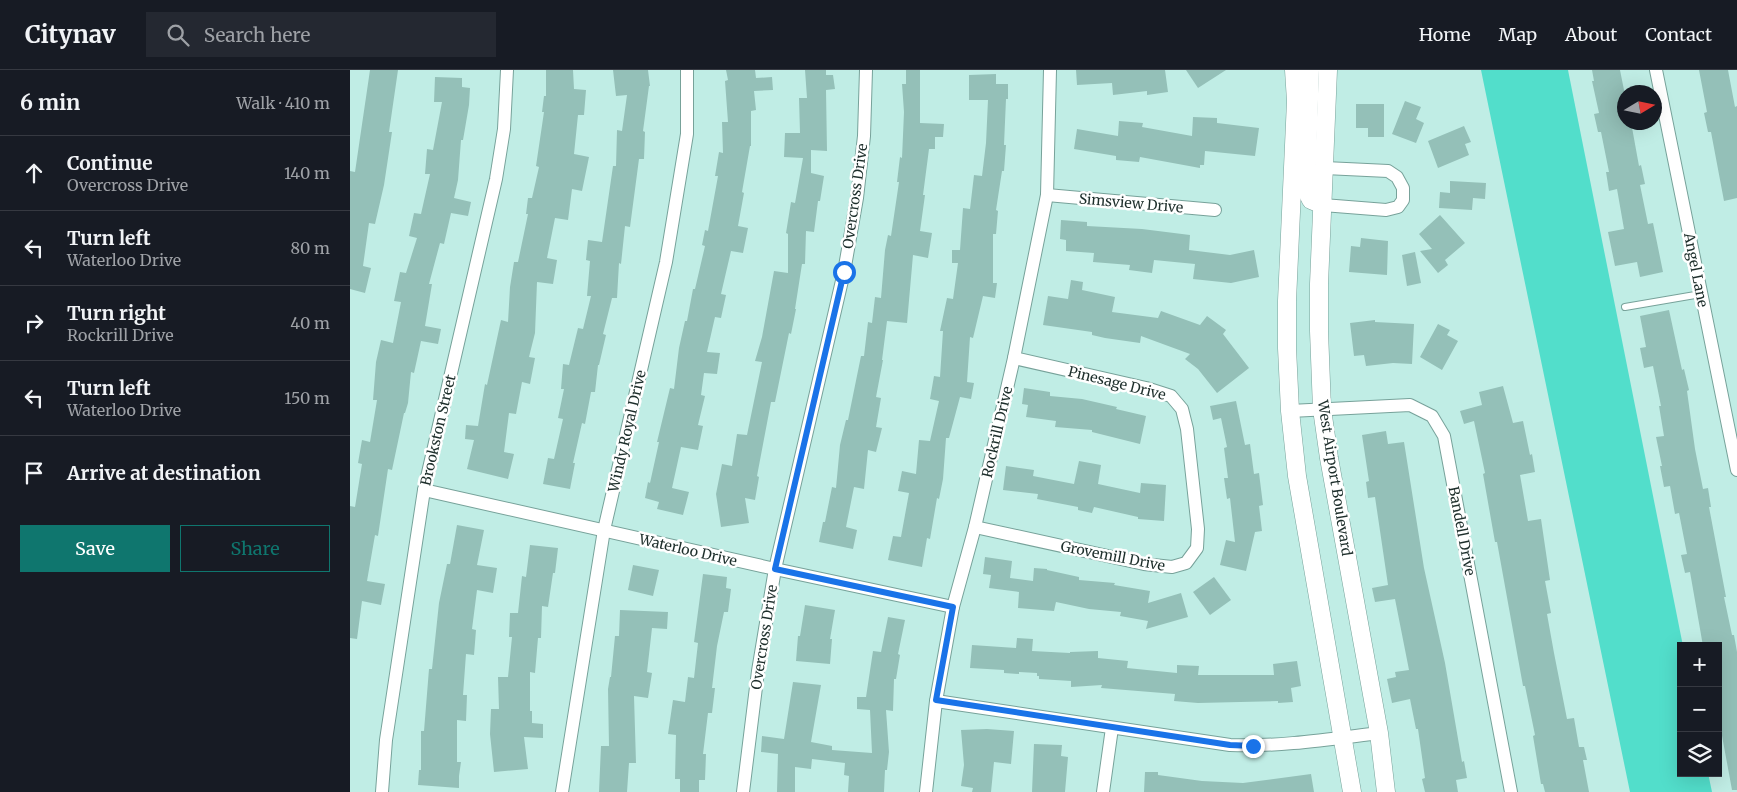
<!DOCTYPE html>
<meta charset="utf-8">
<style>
:root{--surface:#171b24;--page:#242831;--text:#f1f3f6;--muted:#9ea1a6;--line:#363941;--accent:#0f766e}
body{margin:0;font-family:Merriweather,serif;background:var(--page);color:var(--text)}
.controls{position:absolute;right:15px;bottom:15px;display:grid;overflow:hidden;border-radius:0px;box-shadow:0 5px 20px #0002}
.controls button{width:45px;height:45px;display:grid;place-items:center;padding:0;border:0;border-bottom:1px solid var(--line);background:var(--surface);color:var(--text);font:25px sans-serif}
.compass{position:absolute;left:1267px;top:15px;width:45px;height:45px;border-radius:50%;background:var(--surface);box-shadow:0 5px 20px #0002;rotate:80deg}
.stop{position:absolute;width:15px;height:15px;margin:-11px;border:4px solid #1a73e8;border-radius:50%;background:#fff}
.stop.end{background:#1a73e8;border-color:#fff;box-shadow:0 1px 5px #0008}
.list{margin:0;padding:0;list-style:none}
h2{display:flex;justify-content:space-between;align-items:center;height:65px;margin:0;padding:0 20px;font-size:21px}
h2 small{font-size:16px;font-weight:400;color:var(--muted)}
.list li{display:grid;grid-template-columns:32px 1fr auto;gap:15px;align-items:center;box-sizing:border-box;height:75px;padding:0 20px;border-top:1px solid var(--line)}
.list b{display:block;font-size:19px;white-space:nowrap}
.list p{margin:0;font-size:16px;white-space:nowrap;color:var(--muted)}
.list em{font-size:16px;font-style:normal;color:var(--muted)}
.actions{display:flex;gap:10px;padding:15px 20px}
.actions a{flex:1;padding:11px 0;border:1px solid var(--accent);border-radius:0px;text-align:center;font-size:18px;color:var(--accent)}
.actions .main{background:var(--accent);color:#fff}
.icon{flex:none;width:28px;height:28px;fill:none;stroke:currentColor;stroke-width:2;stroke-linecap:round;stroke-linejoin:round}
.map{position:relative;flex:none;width:1387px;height:722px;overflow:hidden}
header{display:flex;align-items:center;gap:30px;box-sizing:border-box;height:70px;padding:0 25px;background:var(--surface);border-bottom:1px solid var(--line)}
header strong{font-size:24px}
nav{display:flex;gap:28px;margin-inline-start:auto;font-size:18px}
.search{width:350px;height:45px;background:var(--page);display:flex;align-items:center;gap:12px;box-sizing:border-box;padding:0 18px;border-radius:0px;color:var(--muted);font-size:19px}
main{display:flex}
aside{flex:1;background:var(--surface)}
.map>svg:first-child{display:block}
.green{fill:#52decb}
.building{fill:#94c0b8}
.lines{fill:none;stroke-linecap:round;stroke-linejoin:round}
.lane-casing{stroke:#77a29a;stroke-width:8}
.street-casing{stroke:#77a29a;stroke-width:14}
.secondary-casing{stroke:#77a29a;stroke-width:19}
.lane{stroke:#fff;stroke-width:6}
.street{stroke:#fff;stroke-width:12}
.secondary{stroke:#fff;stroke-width:18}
.route{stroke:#1a73e8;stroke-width:6}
.labels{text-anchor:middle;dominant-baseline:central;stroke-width:5;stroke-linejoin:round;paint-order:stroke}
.street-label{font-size:14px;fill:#1d2e2b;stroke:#fff}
</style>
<header>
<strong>Citynav</strong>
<div class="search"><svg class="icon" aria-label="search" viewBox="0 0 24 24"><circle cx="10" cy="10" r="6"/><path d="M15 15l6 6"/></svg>Search here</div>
<nav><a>Home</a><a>Map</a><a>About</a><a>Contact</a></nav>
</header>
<main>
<aside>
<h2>6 min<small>Walk · 410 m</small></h2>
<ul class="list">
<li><svg class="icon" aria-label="ahead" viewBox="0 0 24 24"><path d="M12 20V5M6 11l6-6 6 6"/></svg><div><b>Continue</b><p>Overcross Drive</p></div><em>140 m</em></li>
<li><svg class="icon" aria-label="left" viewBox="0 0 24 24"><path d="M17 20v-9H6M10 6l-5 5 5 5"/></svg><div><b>Turn left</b><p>Waterloo Drive</p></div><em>80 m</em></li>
<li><svg class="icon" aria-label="right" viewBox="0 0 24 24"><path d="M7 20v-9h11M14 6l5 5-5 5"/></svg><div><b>Turn right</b><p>Rockrill Drive</p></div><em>40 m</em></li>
<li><svg class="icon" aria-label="left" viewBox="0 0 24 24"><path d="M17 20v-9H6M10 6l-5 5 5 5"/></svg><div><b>Turn left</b><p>Waterloo Drive</p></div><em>150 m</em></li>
<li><svg class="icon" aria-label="arrive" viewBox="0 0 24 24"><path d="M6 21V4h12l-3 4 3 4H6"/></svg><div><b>Arrive at destination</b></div></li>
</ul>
<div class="actions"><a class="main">Save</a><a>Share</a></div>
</aside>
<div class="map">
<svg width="1387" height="722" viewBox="0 0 1387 722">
<rect width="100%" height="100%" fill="#c0ede5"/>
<polygon class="green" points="1131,0 1218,0 1333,576 1331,576 1331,703 1358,703 1362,722 1280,722"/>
<g class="building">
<polygon points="20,0 48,0 39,62 42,62 34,115 25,154 19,153 13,196 21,198 15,223 0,219 0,101 5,102"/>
<polygon points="196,0 223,0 224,19 236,20 234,45 228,45 224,84 239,87 232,121 222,119 218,150 205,148 197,188 207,190 203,214 187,212 185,263 179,287 185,288 180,314 172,312 166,344 159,343 154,382 164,384 158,409 117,399 124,370 115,369 116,355 128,356 135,314 137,315 151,250 158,252 160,217 164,192 168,192 178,144 176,144 178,128 182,128 189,97 186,96 194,42 192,42 194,26 196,26"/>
<polygon points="263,0 298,0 300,16 299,16 293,61 295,62 294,89 289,89 280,157 275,156 271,194 269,193 267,228 262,228 253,264 256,265 249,295 248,295 245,322 241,322 235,354 232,353 223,393 225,393 220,419 193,414 198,388 204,389 213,349 208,348 214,319 211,319 213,294 219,295 228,258 233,259 241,226 237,226 240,191 236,190 238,170 252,172 263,96 266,96 267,60 272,61 277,25 266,26"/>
<polygon points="376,0 405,0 406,8 422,7 423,20 404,21 406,40 401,41 401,76 400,76 392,122 394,123 388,156 398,158 393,183 381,181 371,224 376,225 371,248 365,247 357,282 370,283 367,304 354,303 351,325 355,326 348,355 353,356 348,380 331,377 322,418 339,422 333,445 307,439 309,432 295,428 298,412 300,413 309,372 307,372 320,318 324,319 329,278 335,251 337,251 343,219 345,219 355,176 352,175 355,160 358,161 368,106 365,106 369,82 373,83 372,52 378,52 375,11 378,10"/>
<polygon points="455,0 476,0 476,5 483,5 485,19 476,20 477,81 461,80 461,103 474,106 470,131 468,131 464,162 456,161 455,194 452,194 445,239 446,239 441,264 439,263 425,332 421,332 407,406 409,407 405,430 395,428 399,453 371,457 366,424 372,394 382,396 387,364 397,365 412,292 405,291 412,267 424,201 438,203 438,164 436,163 441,132 445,133 453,88 434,87 435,63 450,63 449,28 457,28"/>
<polygon points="556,0 570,0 570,53 594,54 593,67 585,67 585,79 579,79 573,125 575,125 570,161 582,163 578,188 563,185 557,253 537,251 532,290 533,290 526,327 531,328 526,357 532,358 526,382 518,380 514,419 504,417 496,457 507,460 503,479 469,472 473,452 475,452 482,417 486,418 490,375 496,350 498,350 511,286 514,286 518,252 522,253 525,227 531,228 535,180 538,165 541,166 549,112 547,112 550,87 552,88 554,42 552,14 556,14"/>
<polygon points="726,0 815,0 818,22 797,25 797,21 763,25 762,13 727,15"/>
<polygon points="836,0 876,0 848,18"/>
<polygon points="1242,0 1270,0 1274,20 1274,52 1281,52 1289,96 1291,95 1295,114 1290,115 1298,154 1303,153 1313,202 1290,207 1287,192 1265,196 1258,162 1274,159 1267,119 1259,121 1256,102 1259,102 1251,62 1248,62 1244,44 1249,43 1242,11 1244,11"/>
<polygon points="1349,0 1378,0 1385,37 1387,36 1387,128 1374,131 1361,62 1358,62 1354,43 1357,42"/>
<polygon points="646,4 646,14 658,14 658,29 656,29 654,75 656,75 654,101 652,101 646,140 648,141 646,164 643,164 643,213 647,213 645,228 633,226 623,268 620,267 617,312 624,313 621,329 610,327 599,368 596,368 593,409 589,429 587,428 580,469 577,468 572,497 538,490 543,466 551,467 559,423 548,421 552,401 566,404 569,370 580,371 589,331 580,329 584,306 590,307 593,261 590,261 597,228 603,229 608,193 602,193 602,180 610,180 613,138 620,139 624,105 632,106 636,73 638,30 619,30 619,5"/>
<polygon points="85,7 112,8 112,17 120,18 119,35 113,70 111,70 108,110 104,128 121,132 118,146 101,143 94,174 90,173 79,214 82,214 75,256 91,259 88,274 71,271 64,303 61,302 58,333 55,343 54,343 42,400 38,399 28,466 25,465 17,511 35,514 31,535 12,531 7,569 0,568 0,436 5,437 12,394 8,393 12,370 20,372 27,330 23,330 26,292 31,270 43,273 51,232 44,231 50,202 56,203 67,168 59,166 64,143 71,144 80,104 75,104 77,79 83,80 92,32 84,32"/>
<polygon points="1055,31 1071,37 1066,49 1074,53 1066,73 1042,64"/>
<polygon points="1006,34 1034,34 1034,67 1018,67 1018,58 1006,58"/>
<polygon points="843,47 867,48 867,53 909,58 905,86 855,81 854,95 850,95 850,98 790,87 789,92 766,90 766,86 724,79 727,59 768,66 769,51 793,53 792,57 842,66"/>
<polygon points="1114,56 1121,72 1115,74 1119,85 1088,98 1078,71"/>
<polygon points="1100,111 1136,113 1135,129 1123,128 1122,140 1089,138 1090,122 1100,123"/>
<polygon points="1090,145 1115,173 1095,190 1098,195 1088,203 1070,181 1082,179 1069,164"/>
<polygon points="711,150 737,152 737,156 792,159 840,165 839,180 880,185 904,180 909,207 881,213 843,209 845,194 804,190 802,203 779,200 780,195 743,192 744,183 716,181 716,170 710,169"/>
<polygon points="1011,168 1038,171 1037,205 999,202 1001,176 1010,177"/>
<polygon points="1065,182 1071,213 1057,216 1052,185"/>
<polygon points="721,210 733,212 732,220 765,227 762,242 808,248 811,241 850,255 857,246 876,260 873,264 899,298 867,323 848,299 835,289 840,284 791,266 790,273 755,268 742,265 742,262 693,255 698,226 718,229"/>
<polygon points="1319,240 1332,300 1334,299 1339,320 1337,321 1345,379 1353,419 1358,418 1361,437 1359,437 1376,527 1374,527 1382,565 1384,565 1387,582 1387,720 1382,720 1368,644 1368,576 1353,576 1340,502 1335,503 1331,485 1337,484 1329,443 1325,444 1320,416 1314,417 1310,396 1312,396 1306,367 1314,366 1309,336 1311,336 1303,296 1294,298 1290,278 1296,277 1290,246"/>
<polygon points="1025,250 1025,252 1064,254 1062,294 1043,293 1016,296 1014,285 1004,286 1000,253"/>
<polygon points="1088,254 1100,260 1097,265 1108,271 1092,300 1070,287"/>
<polygon points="1153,316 1163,353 1173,351 1180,385 1182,384 1185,402 1170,405 1178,451 1191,449 1200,510 1195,511 1201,543 1197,544 1204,583 1217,649 1224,648 1229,677 1234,677 1237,690 1233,690 1239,722 1195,722 1193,714 1191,714 1183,666 1185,665 1175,616 1173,616 1147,472 1145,472 1133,404 1135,403 1124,351 1114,354 1110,341 1132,335 1129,322"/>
<polygon points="674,318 700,322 700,326 732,329 767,337 766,339 796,346 790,374 742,362 742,360 705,357 706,351 676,347 678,335 672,334"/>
<polygon points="886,331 895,375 900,374 904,404 909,403 913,435 909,436 912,461 905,462 896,501 870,495 876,470 885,472 880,428 877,429 874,408 878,408 874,378 877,377 871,348 863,350 860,336"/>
<polygon points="1036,361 1038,374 1054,372 1074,498 1095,593 1112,692 1114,691 1117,708 1106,710 1108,722 1075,722 1072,709 1075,708 1068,659 1066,659 1060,629 1042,633 1037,609 1046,607 1045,602 1059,600 1045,529 1025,532 1022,518 1038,515 1025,427 1018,428 1016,412 1019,411 1012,365"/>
<polygon points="729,391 751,395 748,414 790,423 791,413 816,415 814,451 788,449 788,447 744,437 742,443 728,440 728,437 687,429 688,424 653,420 656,396 684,400 683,406 724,414"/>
<polygon points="107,455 134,460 127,495 147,498 143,523 127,520 122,559 126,560 124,585 116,584 113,625 117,625 116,651 107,650 107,692 111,692 109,706 109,718 68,715 69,700 71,700 71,661 74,661 79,599 82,599 89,533 97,494 100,494"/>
<polygon points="180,475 208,478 205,503 203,503 198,537 192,536 191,568 188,568 185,603 180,602 180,641 182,641 182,653 193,654 193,668 174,667 178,699 144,702 140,664 141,639 149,639 148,607 158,607 162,567 159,567 160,543 168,543 172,506 176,507"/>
<polygon points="635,487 662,491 660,508 683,511 684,498 697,499 697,500 729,507 729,510 765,513 764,515 800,521 798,533 831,523 838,547 796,559 798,551 770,546 771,542 739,539 706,532 704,541 668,538 669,522 639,518 641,505 633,504"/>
<polygon points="283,495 309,500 303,526 278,520"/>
<polygon points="353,504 377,507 376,518 381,519 378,542 374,542 367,576 362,618 365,618 362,643 358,643 353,684 356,684 355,710 349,710 349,722 330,722 330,709 325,709 326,665 318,664 323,630 335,632 338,607 344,608 348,573 344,572"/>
<polygon points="864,507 881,530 860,545 843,522"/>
<polygon points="455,535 485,540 480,569 482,569 480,594 446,591 448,566 450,566"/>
<polygon points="270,540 318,542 317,559 302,558 297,602 302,603 298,628 284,626 286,693 279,693 277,722 249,722 251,676 259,676 258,619 260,607 261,607 265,566 269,566"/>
<polygon points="538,547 555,550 548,584 550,585 546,609 544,609 543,641 536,640 539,682 537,700 535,700 534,722 498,722 499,706 494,705 495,693 462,689 461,699 445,697 445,722 427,722 428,684 411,682 412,666 434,669 443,612 471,615 461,672 482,676 482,680 522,683 520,640 507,639 507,627 516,627 523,581 531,582"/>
<polygon points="667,568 683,569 682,581 720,583 720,582 748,581 748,588 778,591 777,598 827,603 827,595 849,596 848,605 924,605 923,594 947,591 951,616 941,618 943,632 928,633 928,631 848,633 824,631 825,624 751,618 752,615 721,617 721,611 689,609 689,606 687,606 687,603 669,602 669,604 654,603 654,600 620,598 622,575 666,578"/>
<polygon points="637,659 664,661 661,694 644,692 641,722 622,722 623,718 611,716 614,695 611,660"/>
<polygon points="684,674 712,675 711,686 718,687 715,722 682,722"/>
<polygon points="795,702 808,702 808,705 852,711 893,713 961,704 964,722 794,722"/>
</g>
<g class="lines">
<g class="lane-casing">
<polyline id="lane" points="1275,237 1351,224"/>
</g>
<g class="street-casing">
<g id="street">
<polyline points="1306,0 1387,400"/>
<polyline points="697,125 865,140"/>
<polyline points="973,135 1036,140 1048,137 1053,130 1053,118 1047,107 1038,101 975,98"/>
<polyline points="940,341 1060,335 1082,346 1094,366 1161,722"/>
<polyline points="74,420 425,499 603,537"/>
<polyline points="625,457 794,494 822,497 836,493 847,478 848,459 837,359 832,339 821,326 796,318 664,288"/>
<path d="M586,631L880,675C930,677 980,669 1029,663"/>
<polyline points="32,722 36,670 74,420 146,109 154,59 157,0"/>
<polyline points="212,722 254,460 316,192 337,64 337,0"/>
<polyline points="393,722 408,601 425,499 494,202 507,128 514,66 516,0"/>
<polyline points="576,722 586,631 603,537 625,457 664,288 697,125 700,0"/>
<polyline points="753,722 762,658"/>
</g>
</g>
<g class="secondary-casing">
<g id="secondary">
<polyline points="944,0 946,31 937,231 937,278 940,341 947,406 1002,722"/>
<polyline points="960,0 956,120 961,130 973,135"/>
<polyline points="978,0 969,214 969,261 972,339 979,388 1029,663 1036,722"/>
</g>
</g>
<use href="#lane" class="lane"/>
<use href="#street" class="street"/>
<use href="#secondary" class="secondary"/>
</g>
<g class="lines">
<polyline class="route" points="494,202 425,499 603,537 586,630 880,675 903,676"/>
</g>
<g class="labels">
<g class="street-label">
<text transform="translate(505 126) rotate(-82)">Overcross Drive</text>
<text transform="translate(781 133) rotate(5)">Simsview Drive</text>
<text transform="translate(1346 200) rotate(79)">Angel Lane</text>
<text transform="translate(767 313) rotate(14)">Pinesage Drive</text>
<text transform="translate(88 360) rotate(-77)">Brookston Street</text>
<text transform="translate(277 361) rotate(-77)">Windy Royal Drive</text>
<text transform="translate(647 362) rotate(-77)">Rockrill Drive</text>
<text transform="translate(985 408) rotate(81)">West Airport Boulevard</text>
<text transform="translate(1112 461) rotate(79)">Bandell Drive</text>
<text transform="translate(338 480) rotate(13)">Waterloo Drive</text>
<text transform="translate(763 486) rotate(11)">Grovemill Drive</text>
<text transform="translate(414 567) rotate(-81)">Overcross Drive</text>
</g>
</g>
</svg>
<div class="controls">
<button>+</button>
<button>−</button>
<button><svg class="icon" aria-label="layers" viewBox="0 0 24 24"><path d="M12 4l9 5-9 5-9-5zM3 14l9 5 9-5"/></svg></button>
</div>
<svg class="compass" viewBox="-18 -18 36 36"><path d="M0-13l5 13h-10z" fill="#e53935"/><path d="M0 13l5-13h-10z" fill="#9ea1a6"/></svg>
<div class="stop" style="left:494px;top:202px"></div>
<div class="stop end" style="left:903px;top:676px"></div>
</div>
</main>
